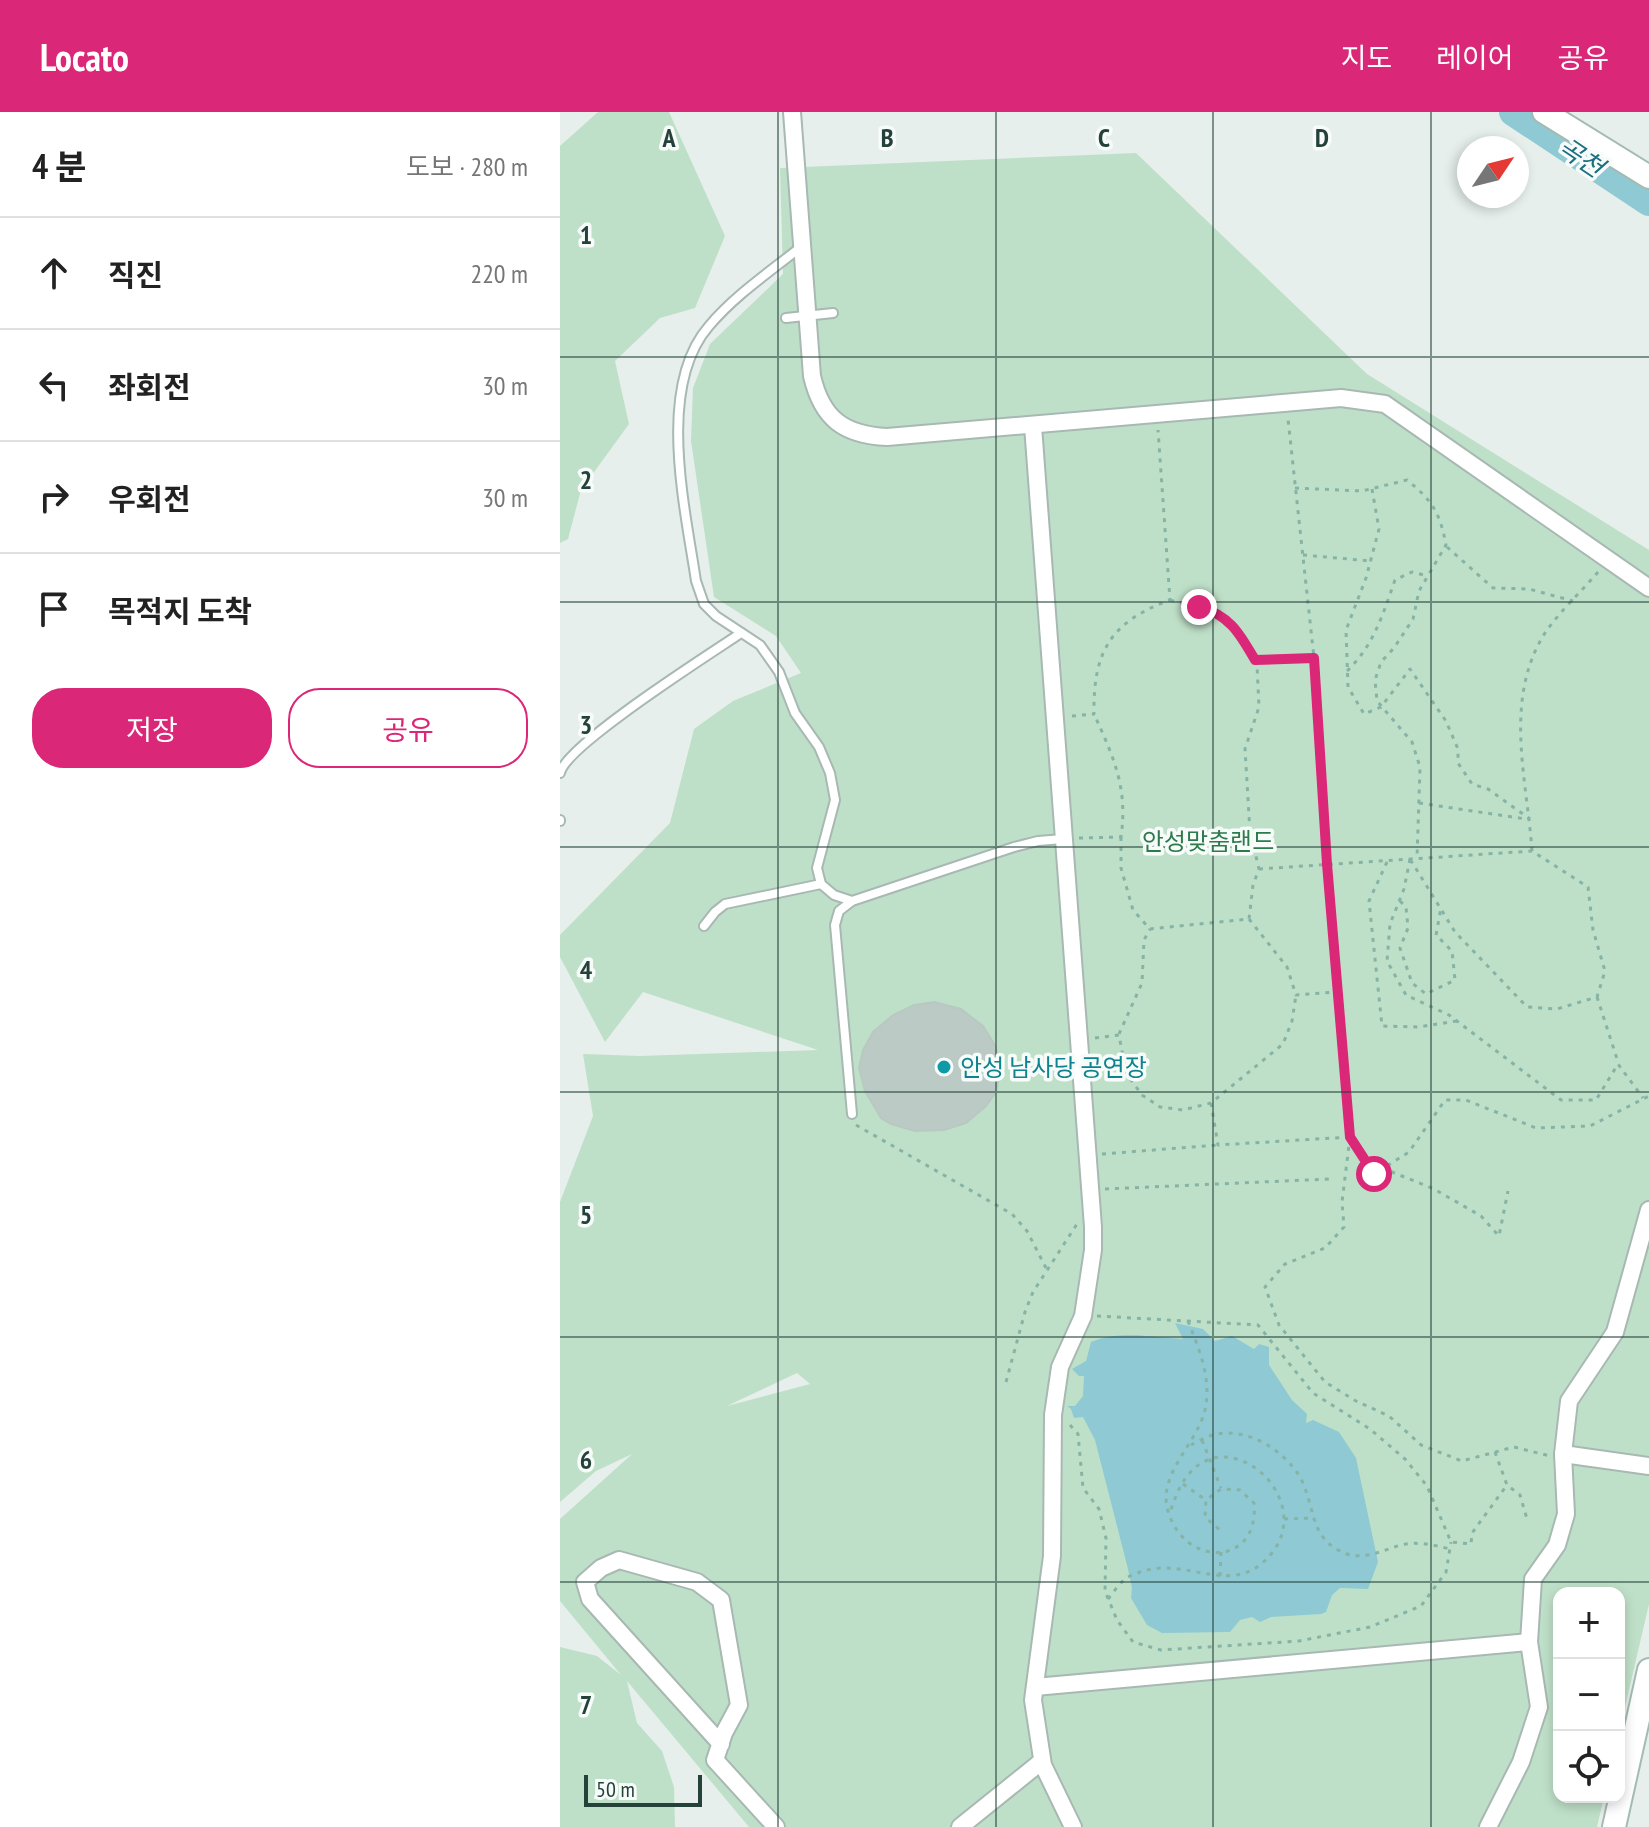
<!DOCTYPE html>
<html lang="ko">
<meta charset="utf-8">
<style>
:root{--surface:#fff;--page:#f6f6f6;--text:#222;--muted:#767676;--line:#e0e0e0;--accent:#db2777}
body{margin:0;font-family:"PT Sans Narrow","Noto Sans KR",sans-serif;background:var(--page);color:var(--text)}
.controls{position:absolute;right:24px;bottom:24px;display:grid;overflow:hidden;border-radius:16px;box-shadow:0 4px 12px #0003}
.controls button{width:72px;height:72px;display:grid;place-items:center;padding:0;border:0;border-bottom:2px solid var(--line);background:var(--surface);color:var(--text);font:40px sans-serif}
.compass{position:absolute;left:897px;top:24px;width:72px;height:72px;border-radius:50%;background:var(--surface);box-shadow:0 4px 12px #0003;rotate:55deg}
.scale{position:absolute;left:24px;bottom:20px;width:118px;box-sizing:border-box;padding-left:8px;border:4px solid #24423a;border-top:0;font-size:22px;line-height:28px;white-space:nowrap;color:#24423a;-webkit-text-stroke:6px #f7fbf9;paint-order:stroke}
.stop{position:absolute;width:24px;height:24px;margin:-18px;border:6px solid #db2777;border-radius:50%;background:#fff}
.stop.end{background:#db2777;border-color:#fff;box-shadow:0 2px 8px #0008}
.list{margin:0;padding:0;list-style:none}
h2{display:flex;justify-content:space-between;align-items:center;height:104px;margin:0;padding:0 32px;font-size:34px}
h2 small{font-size:26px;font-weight:400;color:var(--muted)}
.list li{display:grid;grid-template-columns:52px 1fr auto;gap:24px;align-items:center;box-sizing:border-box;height:112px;padding:0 32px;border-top:2px solid var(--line)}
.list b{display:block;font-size:30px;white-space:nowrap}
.list em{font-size:26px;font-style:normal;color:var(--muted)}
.actions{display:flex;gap:16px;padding:24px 32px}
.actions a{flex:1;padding:18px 0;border:2px solid var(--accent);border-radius:32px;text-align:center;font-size:28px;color:var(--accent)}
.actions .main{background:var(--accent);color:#fff}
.icon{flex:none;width:44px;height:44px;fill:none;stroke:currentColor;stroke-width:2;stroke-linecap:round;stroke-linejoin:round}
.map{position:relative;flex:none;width:1089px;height:1715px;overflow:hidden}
header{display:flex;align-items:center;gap:48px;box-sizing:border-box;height:112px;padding:0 40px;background:var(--accent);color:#fff}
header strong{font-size:38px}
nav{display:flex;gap:44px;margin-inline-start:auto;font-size:28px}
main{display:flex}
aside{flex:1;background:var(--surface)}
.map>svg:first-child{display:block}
.green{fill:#bfe0c8;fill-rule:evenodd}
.water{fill:#8ec9d4}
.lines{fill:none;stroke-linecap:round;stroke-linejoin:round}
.river{stroke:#8ec9d4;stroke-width:28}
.building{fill:#bbcac4;stroke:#b8c9c2;stroke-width:2}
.lane-casing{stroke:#a8b8b2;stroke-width:12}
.street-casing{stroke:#a8b8b2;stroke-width:20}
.secondary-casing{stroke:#a4bbb3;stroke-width:26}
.path{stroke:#86b3a5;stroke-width:3;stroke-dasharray:4 6;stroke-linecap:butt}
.lane{stroke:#fff;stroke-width:8}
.street{stroke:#fff;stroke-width:16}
.secondary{stroke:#fff;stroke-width:22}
.route{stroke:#db2777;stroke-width:10}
.grid{fill:none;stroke:#24423a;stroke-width:2;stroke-opacity:0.55}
.culture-dot{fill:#0f9aa8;stroke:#f7fbf9;stroke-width:3}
.labels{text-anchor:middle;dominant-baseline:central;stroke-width:7;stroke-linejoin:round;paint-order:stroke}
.park-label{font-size:24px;fill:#2d7a4b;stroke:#f7fbf9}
.culture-label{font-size:24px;fill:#0d838f;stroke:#f7fbf9;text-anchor:start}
.water-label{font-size:26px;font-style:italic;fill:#1c6f80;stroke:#f7fbf9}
.grid-label{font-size:26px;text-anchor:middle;font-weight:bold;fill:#24423a;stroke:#f7fbf9;stroke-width:7;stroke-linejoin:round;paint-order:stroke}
</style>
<header>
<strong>Locato</strong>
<nav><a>지도</a><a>레이어</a><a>공유</a></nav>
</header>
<main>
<aside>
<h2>4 분<small>도보 · 280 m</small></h2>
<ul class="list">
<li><svg class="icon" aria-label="ahead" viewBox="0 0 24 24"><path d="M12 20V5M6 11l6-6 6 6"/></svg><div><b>직진</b></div><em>220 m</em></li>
<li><svg class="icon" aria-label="left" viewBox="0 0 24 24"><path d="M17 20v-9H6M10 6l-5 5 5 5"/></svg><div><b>좌회전</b></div><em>30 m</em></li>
<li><svg class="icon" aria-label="right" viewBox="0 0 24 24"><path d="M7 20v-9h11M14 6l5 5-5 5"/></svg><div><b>우회전</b></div><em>30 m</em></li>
<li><svg class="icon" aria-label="arrive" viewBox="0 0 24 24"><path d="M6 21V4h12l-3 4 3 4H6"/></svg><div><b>목적지 도착</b></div></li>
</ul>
<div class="actions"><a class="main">저장</a><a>공유</a></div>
</aside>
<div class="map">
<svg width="1089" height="1715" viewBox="0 0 1089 1715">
<rect width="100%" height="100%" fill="#e6efeb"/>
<g class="green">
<polygon points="38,0 109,0 165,124 135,196 100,206 55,249 69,312 21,378 8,427 0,431 0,34"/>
<path d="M576,41L807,262L1089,438V1492L1059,1621V1481H999V1685H1044L1037,1715H189L67,1569L77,1611L102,1639L114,1675L115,1715H0V1535L37,1544L61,1563L0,1489V1407L72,1342L36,1359L0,1390V1090L33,1004L23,942L80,944L258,938L83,880L45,930L0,845V823L110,711L134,617L173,589L241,561L216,524L154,485L131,329L133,276L150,232L223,162L220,56ZM237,1261L250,1272L167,1294Z"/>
</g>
<path class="water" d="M615,1211L643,1217L655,1229L672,1224L694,1237L699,1232L709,1235V1253L732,1288L747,1302L746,1311L753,1308L779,1320L796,1346L818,1450L808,1477L780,1476L772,1483L766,1500L761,1502L711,1505L700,1510L692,1505L680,1508L670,1520L602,1521L587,1513L571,1486L572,1476L568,1457L535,1328L523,1305L514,1306L511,1297L507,1294H515L523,1284L524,1264H519L512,1257L526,1249L531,1230C558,1218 594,1225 623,1227Z"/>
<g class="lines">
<polyline class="river" points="953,0 1089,90"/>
</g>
<polygon class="building" points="374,890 401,897 423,914 436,935 440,960 436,980 426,994 406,1011 384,1018 355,1019 331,1012 321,1006 305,979 299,956 303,938 313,920 333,903 354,893"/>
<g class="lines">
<g class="lane-casing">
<g id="lane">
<path d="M242,134C211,159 175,183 149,214C96,275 125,395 136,469L144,492L156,504L200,533L219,560L235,601L259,635L270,661L275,688L257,756L261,772L274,783L292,789"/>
<polyline points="226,206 273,201"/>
<path d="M0,661C6,633 150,542 181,521"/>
<polyline points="0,708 0,709"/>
<polyline points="144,814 155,800 165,792 261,772"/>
<polyline points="292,1002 275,813 279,799 292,789 454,735 478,729 503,727"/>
</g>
</g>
<g class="street-casing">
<g id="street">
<path d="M232,0L252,264C262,307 284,323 327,325L781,286L825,292L1089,476"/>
<polyline points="473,314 533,1115 533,1138 523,1204 500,1255 493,1303 492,1444 473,1588 483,1653 513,1715"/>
<polyline points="1003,1342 1089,1354"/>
<polyline points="475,1575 969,1530"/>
<polyline points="161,1632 30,1487 25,1470 41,1456 59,1448 137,1470 161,1488 179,1593 164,1621 155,1648 216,1715"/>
<polyline points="400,1715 482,1649"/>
<polyline points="928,1715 961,1650 979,1595 969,1530 973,1467 997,1433 1006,1402 1003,1342 1009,1289 1055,1220 1089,1098"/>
</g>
</g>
<g class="secondary-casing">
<g id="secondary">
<polyline points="984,0 1089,65"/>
<polyline points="1054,1715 1089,1558"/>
</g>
</g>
<g class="path">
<path d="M735,376L802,379L847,368C873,389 880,401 886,433L859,479L853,507L834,536L821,550L815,568L817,589L852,630L860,655L857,746"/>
<polyline points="812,377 819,417 806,466 786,518 788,575 804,602 821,595 850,557 886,609 898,637 898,651 912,672 928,677 970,707"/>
<polyline points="887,435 933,476 969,477 1013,489"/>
<polyline points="743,443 811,449"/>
<polyline points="695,548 754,546"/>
<path d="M787,559C814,533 823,502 835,468L852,460L868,464"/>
<path d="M512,604L534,602C533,540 550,510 610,488L598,318"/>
<polyline points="859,691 966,707"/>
<polyline points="561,725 561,756 573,798 590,817 689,807 693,773 699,757 690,720 685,637 699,595 697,553 679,520 657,500 610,488"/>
<path d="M519,726L561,725C568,676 554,646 534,602"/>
<path d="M972,739C967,667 943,587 985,521C1000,499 1021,480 1038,460"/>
<polyline points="850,747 844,777 830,812 827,849 846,883 889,903 1001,988 1036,988 1058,952 1083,986"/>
<polyline points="827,750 809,789 822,914 858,915 897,909"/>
<polyline points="699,757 972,739 1028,775 1033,818 1045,859 1037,885 997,897 967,895 895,820 850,747"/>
<polyline points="840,789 846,795 848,816 840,836 852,871 866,882 895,868 892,839 876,823 881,796"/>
<polyline points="689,807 727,855 736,883 776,880"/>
<polyline points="1037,885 1058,950"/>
<polyline points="559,922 582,871 584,828 590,817"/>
<polyline points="535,926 559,923 566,961 582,983 600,995 623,998 651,991 723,932 732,909 736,883"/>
<polyline points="651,991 658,1033 790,1025 767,752 754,546 728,307"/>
<polyline points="296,1013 452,1102 467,1119 486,1156"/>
<polyline points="790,1025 782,1090 784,1115 765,1136 725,1152 705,1175 719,1213 765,1270 796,1289 829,1304 861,1333 902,1349 954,1335 990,1344"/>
<polyline points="790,1025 814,1062 849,1040 885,988 906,988 976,1016 1030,1014 1089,984"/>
<polyline points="542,1042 658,1033"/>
<polyline points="822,1056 874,1077 921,1104 939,1124 948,1079"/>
<polyline points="545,1077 769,1067"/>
<polyline points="537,1204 698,1213 753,1281 810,1317 845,1347 867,1374 891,1430 911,1432 912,1421 947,1373"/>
<path d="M628,1209C639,1237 652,1267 645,1298C637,1332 597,1362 608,1399C625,1457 700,1454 694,1391L680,1378L661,1377L646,1388L645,1405L661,1419"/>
<polyline points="446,1270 465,1200 473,1180 517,1112"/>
<polyline points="510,1313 518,1322 523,1376 539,1397 546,1426 545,1479 557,1508 573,1530 601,1538 739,1529 810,1515 861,1494 886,1460 891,1430"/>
<polyline points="642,1328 661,1376"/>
<path d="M631,1333C637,1330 645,1325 653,1323C686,1314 725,1338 741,1367C756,1397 749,1428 787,1442C806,1448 823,1438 841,1433C857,1429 874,1433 890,1437"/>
<polyline points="935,1340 947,1373 960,1383 967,1407"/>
<polyline points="623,1372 646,1388"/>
<polyline points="724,1407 753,1406"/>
<polyline points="660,1464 661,1440"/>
<path d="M548,1487C553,1481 558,1473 564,1468C568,1464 575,1462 580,1460C628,1443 673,1489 712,1441C755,1386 671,1311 629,1362C619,1373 615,1387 610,1400"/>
</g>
<use href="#lane" class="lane"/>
<use href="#street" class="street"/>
<use href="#secondary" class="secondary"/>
</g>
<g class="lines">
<path class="route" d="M639,495C670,503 680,522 695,548L754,546L767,752L790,1025L814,1062"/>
</g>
<path class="grid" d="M218,0V1715M436,0V1715M653,0V1715M871,0V1715M0,245H1089M0,490H1089M0,735H1089M0,980H1089M0,1225H1089M0,1470H1089"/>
<circle class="culture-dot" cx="384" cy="955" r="8"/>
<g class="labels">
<g class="park-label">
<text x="648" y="729">안성맞춤랜드</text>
</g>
<g class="culture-label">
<text x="400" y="955">안성 남사당 공연장</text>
</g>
<g class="water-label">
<text transform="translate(1021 45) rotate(34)">곡천</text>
</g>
</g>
<g class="grid-label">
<text x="109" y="35">A</text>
<text x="327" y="35">B</text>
<text x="544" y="35">C</text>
<text x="762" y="35">D</text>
<text x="26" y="132">1</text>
<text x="26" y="377">2</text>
<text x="26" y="622">3</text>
<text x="26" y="867">4</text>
<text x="26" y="1112">5</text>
<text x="26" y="1357">6</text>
<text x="26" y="1602">7</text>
</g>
</svg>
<div class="controls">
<button>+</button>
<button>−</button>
<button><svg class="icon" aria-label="locate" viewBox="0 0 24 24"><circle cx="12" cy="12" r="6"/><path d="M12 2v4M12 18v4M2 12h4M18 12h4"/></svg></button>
</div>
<svg class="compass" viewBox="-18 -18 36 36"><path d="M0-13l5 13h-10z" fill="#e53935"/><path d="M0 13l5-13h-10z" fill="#767676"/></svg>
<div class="scale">50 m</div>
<div class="stop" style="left:814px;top:1062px"></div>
<div class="stop end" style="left:639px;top:495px"></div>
</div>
</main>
